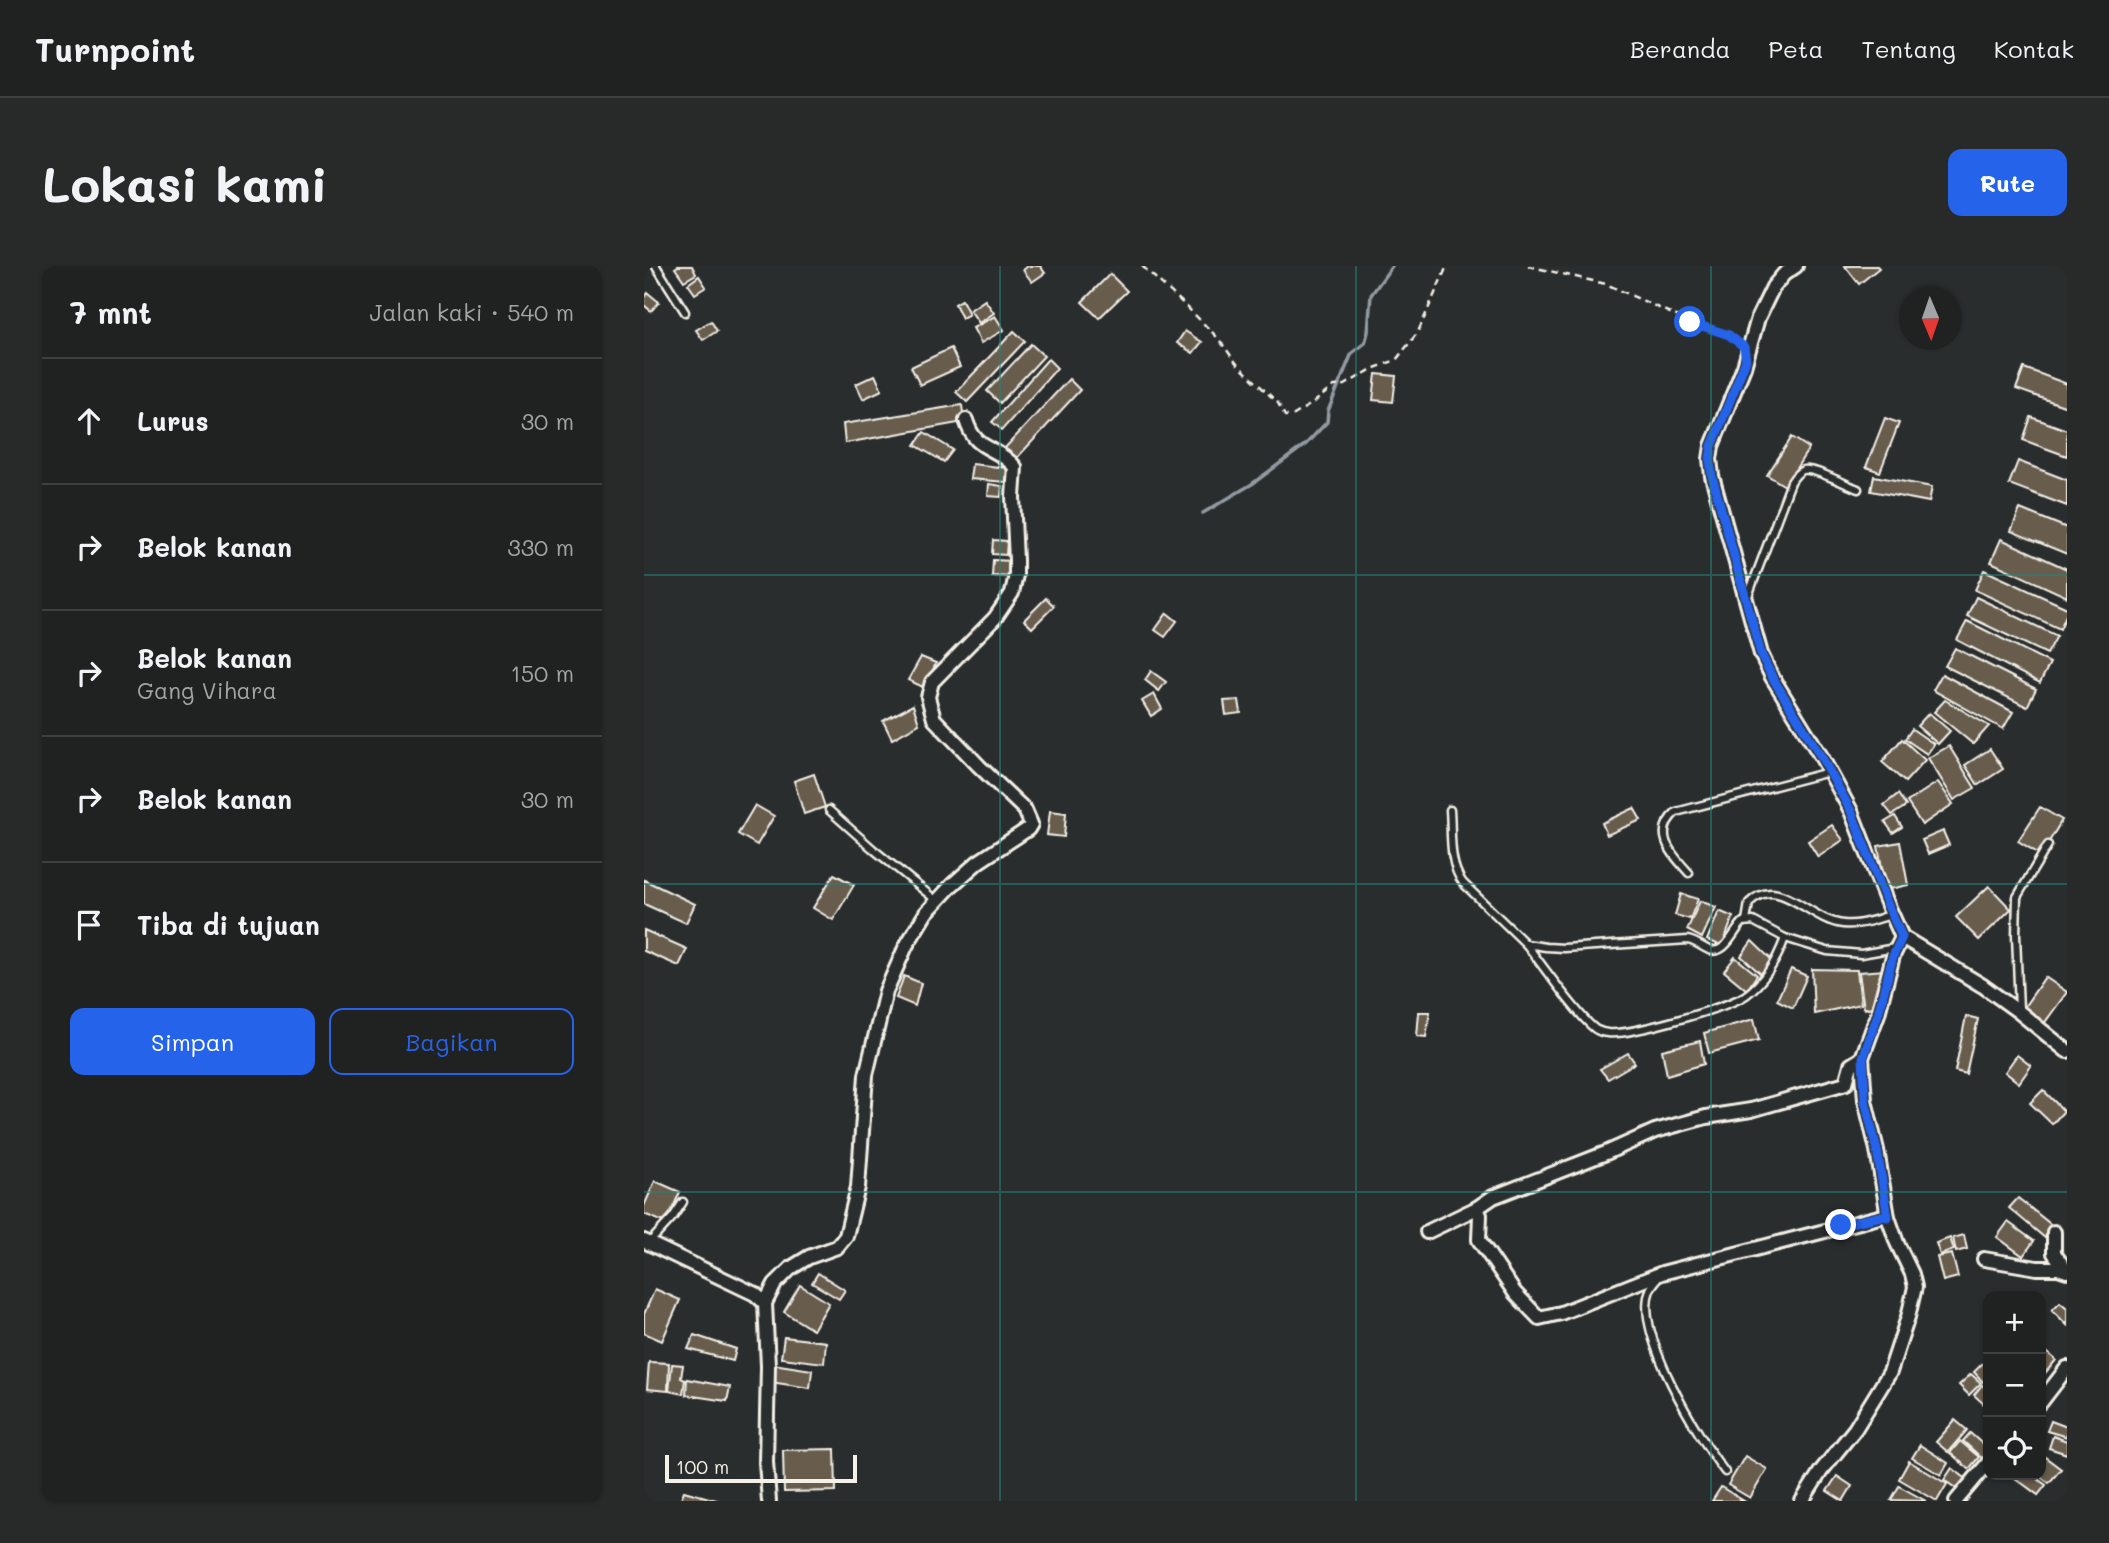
<!DOCTYPE html>
<html lang="id">
<meta charset="utf-8">
<style>
:root{--surface:#202222;--page:#282a2a;--text:#f1f3f6;--muted:#a2a4a5;--line:#3d3f40;--accent:#2563eb}
body{margin:0;font-family:Mali,sans-serif;background:var(--page);color:var(--text)}
.controls{position:absolute;right:21px;bottom:21px;display:grid;overflow:hidden;border-radius:14px;box-shadow:0 2px 5px #0004}
.controls button{width:63px;height:63px;display:grid;place-items:center;padding:0;border:0;border-bottom:2px solid var(--line);background:var(--surface);color:var(--text);font:35px sans-serif}
.compass{position:absolute;left:1255px;top:21px;width:63px;height:63px;border-radius:50%;background:var(--surface);box-shadow:0 2px 5px #0004;rotate:178deg}
.scale{position:absolute;left:21px;bottom:18px;width:192px;box-sizing:border-box;padding-left:7px;border:4px solid #f4f1e8;border-top:0;font-size:19px;line-height:24px;white-space:nowrap;color:#f4f1e8;-webkit-text-stroke:5px #2a2d2e;paint-order:stroke}
.stop{position:absolute;width:21px;height:21px;margin:-16px;border:5px solid #2563eb;border-radius:50%;background:#fff}
.stop.end{background:#2563eb;border-color:#fff;box-shadow:0 2px 7px #0008}
.list{margin:0;padding:0;list-style:none}
h2{display:flex;justify-content:space-between;align-items:center;height:91px;margin:0;padding:0 28px;font-size:30px}
h2 small{font-size:23px;font-weight:400;color:var(--muted)}
.list li{display:grid;grid-template-columns:46px 1fr auto;gap:21px;align-items:center;box-sizing:border-box;height:126px;padding:0 28px;border-top:2px solid var(--line)}
.list b{display:block;font-size:26px;white-space:nowrap}
.list p{margin:0;font-size:23px;white-space:nowrap;color:var(--muted)}
.list em{font-size:23px;font-style:normal;color:var(--muted)}
.actions{display:flex;gap:14px;padding:21px 28px}
.actions a{flex:1;padding:16px 0;border:2px solid var(--accent);border-radius:14px;text-align:center;font-size:24px;color:var(--accent)}
.actions .main{background:var(--accent);color:#fff}
.icon{flex:none;width:38px;height:38px;fill:none;stroke:currentColor;stroke-width:2;stroke-linecap:round;stroke-linejoin:round}
.map{position:relative;flex:none;width:1423px;height:1235px;overflow:hidden;border-radius:14px}
header{display:flex;align-items:center;gap:42px;box-sizing:border-box;height:98px;padding:0 35px;background:var(--surface);border-bottom:2px solid var(--line)}
header strong{font-size:33px}
nav{display:flex;gap:38px;margin-inline-start:auto;font-size:24px}
.intro{display:flex;align-items:center;justify-content:space-between;box-sizing:border-box;height:168px;padding:0 42px}
h1{margin:0;font-size:49px}
.button{padding:18px 32px;border-radius:14px;background:var(--accent);color:#fff;font-size:24px;font-weight:700}
main{display:flex;gap:42px;padding:0 42px}
aside{flex:1;background:var(--surface);border-radius:14px;box-shadow:0 2px 5px #0004}
.map>svg:first-child{display:block}
.lines{fill:none;stroke-linecap:round;stroke-linejoin:round}
.stream{stroke:#929ba2;stroke-width:3.5}
.building{fill:#675d4e;stroke:#f4f1e8;stroke-width:2}
.service-casing{stroke:#f4f1e8;stroke-width:11}
.minor-casing{stroke:#f4f1e8;stroke-width:18}
.path{stroke:#f4f1e8;stroke-width:2.5;stroke-dasharray:7 5;stroke-linecap:butt}
.service{stroke:#2a2d2e;stroke-width:6}
.minor{stroke:#2a2d2e;stroke-width:12}
.route{stroke:#2563eb;stroke-width:9}
.grid{fill:none;stroke:#26827a;stroke-width:2;stroke-opacity:0.55}
</style>
<header>
<strong>Turnpoint</strong>
<nav><a>Beranda</a><a>Peta</a><a>Tentang</a><a>Kontak</a></nav>
</header>
<div class="intro"><h1>Lokasi kami</h1><a class="button">Rute</a></div>
<main>
<aside>
<h2>7 mnt<small>Jalan kaki · 540 m</small></h2>
<ul class="list">
<li><svg class="icon" aria-label="ahead" viewBox="0 0 24 24"><path d="M12 20V5M6 11l6-6 6 6"/></svg><div><b>Lurus</b></div><em>30 m</em></li>
<li><svg class="icon" aria-label="right" viewBox="0 0 24 24"><path d="M7 20v-9h11M14 6l5 5-5 5"/></svg><div><b>Belok kanan</b></div><em>330 m</em></li>
<li><svg class="icon" aria-label="right" viewBox="0 0 24 24"><path d="M7 20v-9h11M14 6l5 5-5 5"/></svg><div><b>Belok kanan</b><p>Gang Vihara</p></div><em>150 m</em></li>
<li><svg class="icon" aria-label="right" viewBox="0 0 24 24"><path d="M7 20v-9h11M14 6l5 5-5 5"/></svg><div><b>Belok kanan</b></div><em>30 m</em></li>
<li><svg class="icon" aria-label="arrive" viewBox="0 0 24 24"><path d="M6 21V4h12l-3 4 3 4H6"/></svg><div><b>Tiba di tujuan</b></div></li>
</ul>
<div class="actions"><a class="main">Simpan</a><a>Bagikan</a></div>
</aside>
<div class="map">
<svg width="1423" height="1235" viewBox="0 0 1423 1235">
<rect width="100%" height="100%" fill="#2a2d2e"/>
<filter id="ink" filterUnits="userSpaceOnUse"><feTurbulence type="fractalNoise" baseFrequency=".0143" numOctaves="2"/><feDisplacementMap in="SourceGraphic" scale="14" xChannelSelector="R" yChannelSelector="G"/><feConvolveMatrix kernelMatrix="1 2 1 2 8 2 1 2 1" color-interpolation-filters="sRGB"/></filter>
<g filter="url(#ink)">
<g class="lines">
<polyline class="stream" points="559,247 608,218 646,190 662,178 683,156 684,145 708,87 721,77 724,66 727,29 748,0"/>
</g>
<g class="building">
<polygon points="34,0 48,0 52,8 40,15 31,2"/>
<polygon points="384,0 396,0 401,7 388,16 379,4"/>
<polygon points="1201,0 1233,0 1235,2 1215,18"/>
<polygon points="466,8 483,25 455,52 438,36"/>
<polygon points="55,10 62,21 51,28 44,18"/>
<polygon points="4,27 15,36 7,45 0,39 0,32"/>
<polygon points="318,34 325,48 318,52 311,38"/>
<polygon points="341,34 350,47 335,57 326,44"/>
<polygon points="351,50 360,64 337,77 329,62"/>
<polygon points="67,55 73,65 59,74 52,64"/>
<polygon points="370,65 381,75 323,136 312,126"/>
<polygon points="541,65 558,76 549,87 533,77"/>
<polygon points="387,78 400,90 356,137 343,125"/>
<polygon points="307,82 316,101 276,119 267,101"/>
<polygon points="404,93 413,102 358,164 348,156"/>
<polygon points="1380,102 1423,118 1423,141 1372,123"/>
<polygon points="732,108 752,110 749,136 729,134"/>
<polygon points="231,109 238,124 219,133 212,118"/>
<polygon points="425,113 436,124 371,194 360,183"/>
<polygon points="318,139 320,156 201,177 199,158"/>
<polygon points="1387,151 1423,164 1423,190 1379,174"/>
<polygon points="1241,152 1255,157 1236,206 1222,201"/>
<polygon points="280,166 309,184 300,196 271,179"/>
<polygon points="1148,171 1165,182 1141,220 1123,209"/>
<polygon points="1374,195 1423,214 1423,240 1365,218"/>
<polygon points="328,198 363,202 362,216 326,213"/>
<polygon points="1230,210 1288,221 1285,236 1227,225"/>
<polygon points="345,218 358,220 357,231 344,230"/>
<polygon points="1376,243 1423,262 1423,288 1367,265"/>
<polygon points="1357,273 1423,303 1423,331 1347,296"/>
<polygon points="349,274 363,275 362,289 348,288"/>
<polygon points="349,294 369,295 368,311 348,310"/>
<polygon points="1340,304 1423,342 1423,347 1416,363 1331,324"/>
<polygon points="1332,331 1413,370 1403,388 1323,350"/>
<polygon points="402,332 410,340 388,362 380,354"/>
<polygon points="523,347 533,355 521,371 511,364"/>
<polygon points="1323,355 1406,397 1396,417 1313,374"/>
<polygon points="1311,382 1392,423 1383,441 1301,400"/>
<polygon points="277,391 292,397 281,422 264,414"/>
<polygon points="507,405 522,416 515,425 501,414"/>
<polygon points="1298,408 1369,446 1359,463 1289,424"/>
<polygon points="510,428 518,443 507,450 498,435"/>
<polygon points="595,434 597,447 582,449 580,435"/>
<polygon points="1301,434 1345,460 1329,478 1290,446"/>
<polygon points="269,439 275,458 248,473 239,455"/>
<polygon points="1285,447 1306,465 1294,478 1273,460"/>
<polygon points="1268,463 1290,478 1283,488 1261,473"/>
<polygon points="1258,473 1281,494 1261,516 1238,496"/>
<polygon points="1305,480 1331,522 1310,534 1284,492"/>
<polygon points="1346,483 1359,503 1334,519 1321,499"/>
<polygon points="170,508 181,541 160,548 150,515"/>
<polygon points="1294,516 1309,538 1278,559 1263,536"/>
<polygon points="1254,528 1262,540 1248,549 1240,539"/>
<polygon points="111,539 130,550 113,579 94,568"/>
<polygon points="1396,541 1418,554 1397,589 1374,575"/>
<polygon points="990,542 997,554 963,569 958,557"/>
<polygon points="406,545 422,547 420,571 403,569"/>
<polygon points="1251,550 1258,561 1249,567 1241,556"/>
<polygon points="1188,559 1199,574 1174,591 1164,575"/>
<polygon points="1299,565 1305,579 1284,588 1278,574"/>
<polygon points="1256,576 1264,619 1242,624 1234,580"/>
<polygon points="190,608 210,619 189,654 169,642"/>
<polygon points="0,614 51,638 42,657 0,638"/>
<polygon points="1345,620 1367,643 1335,674 1312,651"/>
<polygon points="1037,628 1054,633 1046,653 1031,649"/>
<polygon points="1056,635 1072,641 1058,672 1043,664"/>
<polygon points="1075,645 1089,651 1078,680 1063,674"/>
<polygon points="0,664 43,683 35,700 0,685"/>
<polygon points="1108,675 1130,696 1118,709 1097,690"/>
<polygon points="1091,691 1113,709 1103,724 1080,705"/>
<polygon points="1147,703 1163,710 1149,742 1133,734"/>
<polygon points="1168,703 1213,704 1217,738 1170,748"/>
<polygon points="1241,704 1233,740 1220,743 1215,706"/>
<polygon points="260,710 277,717 271,740 252,732"/>
<polygon points="1401,711 1423,726 1399,759 1378,744"/>
<polygon points="775,746 786,746 782,771 773,770"/>
<polygon points="1322,750 1334,753 1322,808 1311,805"/>
<polygon points="1110,753 1115,774 1065,787 1060,767"/>
<polygon points="1056,775 1060,798 1023,809 1018,784"/>
<polygon points="984,787 991,797 964,813 956,803"/>
<polygon points="1373,789 1387,800 1375,817 1361,806"/>
<polygon points="1399,824 1420,845 1408,858 1386,837"/>
<polygon points="11,915 36,926 22,957 0,948 0,940"/>
<polygon points="1374,932 1410,961 1401,972 1365,942"/>
<polygon points="1364,956 1390,975 1379,990 1353,971"/>
<polygon points="1320,969 1323,983 1312,986 1309,972"/>
<polygon points="1306,972 1310,984 1296,989 1292,977"/>
<polygon points="1308,988 1314,1011 1299,1015 1293,991"/>
<polygon points="174,1007 201,1024 195,1033 168,1017"/>
<polygon points="156,1019 185,1037 169,1064 140,1046"/>
<polygon points="11,1023 36,1034 18,1075 0,1067 0,1048"/>
<polygon points="1416,1036 1423,1042 1423,1059 1408,1044"/>
<polygon points="50,1069 92,1083 89,1095 44,1083"/>
<polygon points="140,1071 182,1076 180,1097 137,1092"/>
<polygon points="1397,1081 1412,1094 1398,1111 1397,1109"/>
<polygon points="1341,1095 1344,1099 1344,1111 1339,1116 1330,1106"/>
<polygon points="5,1096 25,1097 24,1125 3,1123"/>
<polygon points="28,1098 39,1099 37,1112 41,1114 39,1128 25,1125"/>
<polygon points="129,1098 168,1104 166,1122 126,1116"/>
<polygon points="1327,1108 1337,1117 1325,1129 1315,1119"/>
<polygon points="43,1113 86,1121 83,1135 42,1129"/>
<polygon points="1338,1119 1344,1124 1344,1142 1330,1129"/>
<polygon points="1311,1154 1323,1164 1304,1186 1292,1176"/>
<polygon points="1407,1155 1423,1161 1423,1171 1403,1165"/>
<polygon points="1326,1167 1344,1183 1344,1194 1342,1196 1319,1175"/>
<polygon points="1409,1170 1423,1175 1423,1188 1405,1182"/>
<polygon points="1316,1175 1335,1191 1325,1203 1306,1187"/>
<polygon points="1276,1179 1304,1197 1297,1209 1268,1192"/>
<polygon points="191,1183 192,1225 140,1226 139,1184"/>
<polygon points="1397,1188 1417,1203 1405,1217 1394,1209 1397,1209"/>
<polygon points="1101,1190 1123,1203 1106,1232 1084,1219"/>
<polygon points="1265,1195 1303,1218 1293,1235 1255,1213"/>
<polygon points="1308,1202 1325,1215 1317,1226 1300,1214"/>
<polygon points="1367,1209 1388,1209 1402,1219 1394,1229"/>
<polygon points="1193,1210 1208,1220 1199,1235 1183,1225"/>
<polygon points="1255,1220 1282,1235 1247,1234"/>
<polygon points="1077,1221 1100,1235 1068,1235"/>
<polygon points="40,1225 76,1235 36,1235"/>
</g>
<g class="lines">
<g class="service-casing">
<g id="service">
<polyline points="12,0 41,46"/>
<path d="M1104,330L1147,216C1150,211 1154,206 1159,204C1170,201 1202,219 1214,223"/>
<polyline points="185,544 229,583 293,635"/>
<path d="M806,544C808,567 804,597 819,617L882,678L902,681L920,682L1044,674C1053,676 1058,681 1065,684C1082,689 1089,666 1099,656L1109,655L1141,672L1183,685L1217,688L1251,682"/>
<path d="M1045,607C1029,589 1007,568 1032,546L1185,506"/>
<path d="M1102,655L1105,637C1135,607 1164,654 1199,658C1216,660 1232,653 1247,649"/>
<path d="M882,678C895,695 938,756 953,764C955,765 961,767 964,767C984,770 1085,741 1102,729C1121,715 1133,694 1141,672"/>
<polyline points="1375,744 1372,669 1373,631 1404,579"/>
<polyline points="5,977 29,951 39,936"/>
<path d="M1015,1011C1012,1015 1008,1019 1006,1024C989,1066 1055,1172 1081,1206"/>
</g>
</g>
<g class="minor-casing">
<g id="minor">
<polyline points="1152,0 1140,8 1129,21 1114,52 1100,101 1068,180 1066,193 1068,210 1117,388 1128,411 1178,492 1207,545 1245,642 1258,671 1339,720 1375,746 1423,785"/>
<polyline points="1218,792 1207,799 1202,817 1107,844 1062,851 1011,865 962,887 849,931 833,942 836,949 835,974 871,1027 895,1052 917,1047 1018,1007 1239,950 1244,951"/>
<polyline points="783,966 833,942"/>
<polyline points="1410,966 1410,987 1421,1003"/>
<polyline points="0,975 111,1028 121,1037 124,1100 122,1196 125,1235"/>
<polyline points="1340,993 1393,1002 1414,1002 1423,1005"/>
<path d="M121,1037L131,1018L147,1002L165,991L193,981L202,970L214,921L222,809L242,725L262,680L282,647L308,619L334,596L384,563L387,558L381,544L335,500L290,453L284,431L288,416L351,352L368,327L372,309V294L369,231L371,201C351,178 332,187 322,154"/>
<polyline points="1397,1136 1423,1102"/>
<polyline points="1158,1235 1177,1205 1211,1163 1246,1106 1264,1051 1271,1021 1268,1008 1253,977 1244,951 1233,884 1221,834 1218,792 1234,748 1249,690 1258,671"/>
<polyline points="1312,1235 1344,1197"/>
</g>
</g>
<g class="path">
<polyline points="498,0 541,39 574,72 593,98 634,137 641,150 650,149 669,137 690,120 701,119 728,103 752,94 774,66 803,0"/>
<polyline points="884,0 962,18 1046,56 1085,69 1094,77"/>
</g>
<use href="#service" class="service"/>
<use href="#minor" class="minor"/>
</g>
</g>
<g class="lines" filter="url(#ink)">
<polyline class="route" points="1046,56 1085,69 1100,81 1102,94 1068,180 1066,193 1068,210 1117,388 1128,411 1178,492 1207,545 1245,642 1258,671 1249,690 1234,748 1219,792 1221,834 1233,884 1244,951 1238,950 1197,959"/>
</g>
<path class="grid" d="M356,0V1235M712,0V1235M1067,0V1235M0,309H1423M0,618H1423M0,926H1423"/>
</svg>
<div class="controls">
<button>+</button>
<button>−</button>
<button><svg class="icon" aria-label="locate" viewBox="0 0 24 24"><circle cx="12" cy="12" r="6"/><path d="M12 2v4M12 18v4M2 12h4M18 12h4"/></svg></button>
</div>
<svg class="compass" viewBox="-18 -18 36 36"><path d="M0-13l5 13h-10z" fill="#e53935"/><path d="M0 13l5-13h-10z" fill="#a2a4a5"/></svg>
<div class="scale">100 m</div>
<div class="stop" style="left:1046px;top:56px"></div>
<div class="stop end" style="left:1197px;top:959px"></div>
</div>
</main>
